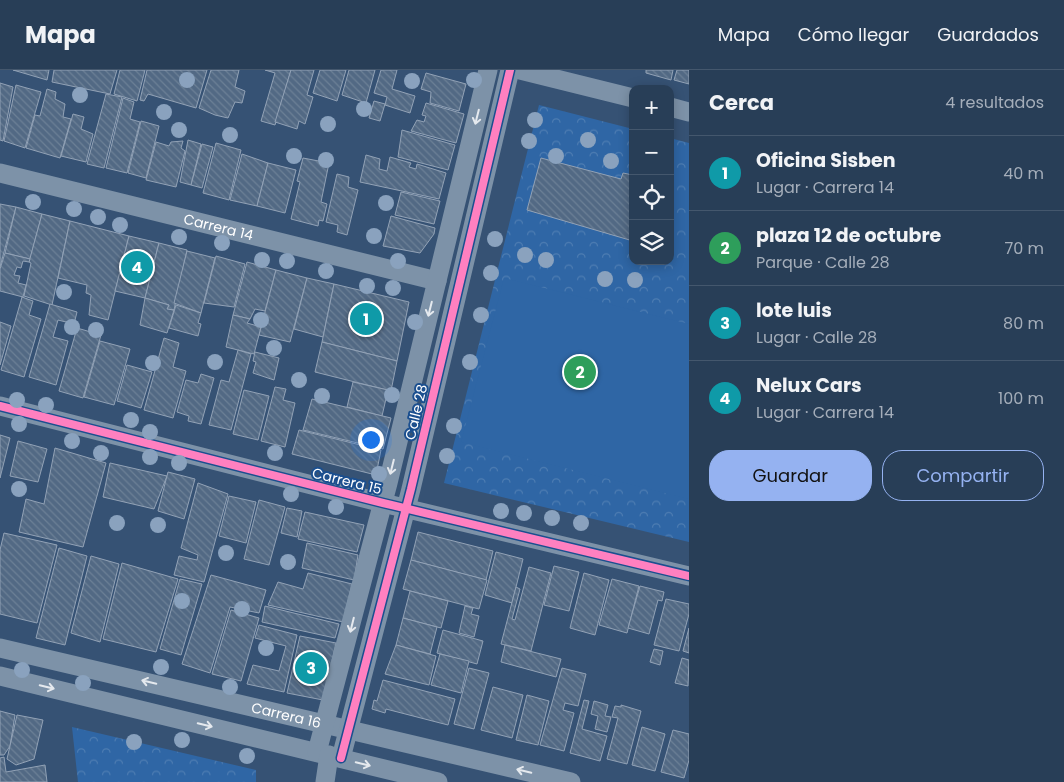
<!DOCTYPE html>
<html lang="es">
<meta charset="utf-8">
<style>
:root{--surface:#283e57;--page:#344961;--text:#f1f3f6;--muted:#a5aeba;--line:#44576d;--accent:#95b2f1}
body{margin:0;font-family:Poppins,sans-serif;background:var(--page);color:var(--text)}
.controls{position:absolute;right:15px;top:15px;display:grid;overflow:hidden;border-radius:10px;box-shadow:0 2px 12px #0003}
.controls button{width:45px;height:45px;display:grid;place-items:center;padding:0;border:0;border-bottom:1px solid var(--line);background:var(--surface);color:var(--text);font:25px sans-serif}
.you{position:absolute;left:370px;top:369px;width:18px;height:18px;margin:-12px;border:4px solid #fff;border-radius:50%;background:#1a73e8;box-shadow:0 0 0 8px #1a73e833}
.badge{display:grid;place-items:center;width:32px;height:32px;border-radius:50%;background:var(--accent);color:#fff;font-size:16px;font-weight:700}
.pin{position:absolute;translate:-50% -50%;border:2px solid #fff;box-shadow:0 1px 5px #0006}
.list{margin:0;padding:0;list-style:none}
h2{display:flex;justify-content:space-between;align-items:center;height:65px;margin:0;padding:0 20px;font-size:21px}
h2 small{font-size:16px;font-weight:400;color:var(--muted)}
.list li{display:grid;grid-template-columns:32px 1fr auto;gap:15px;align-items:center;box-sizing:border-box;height:75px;padding:0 20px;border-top:1px solid var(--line)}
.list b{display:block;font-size:19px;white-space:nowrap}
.list p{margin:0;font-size:16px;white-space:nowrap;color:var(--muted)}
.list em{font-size:16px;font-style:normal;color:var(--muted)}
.actions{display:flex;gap:10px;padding:15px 20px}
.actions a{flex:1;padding:11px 0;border:1px solid var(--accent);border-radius:20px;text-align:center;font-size:18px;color:var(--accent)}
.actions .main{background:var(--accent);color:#111}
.icon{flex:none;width:28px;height:28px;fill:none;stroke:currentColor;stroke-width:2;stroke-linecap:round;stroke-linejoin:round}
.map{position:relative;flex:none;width:689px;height:712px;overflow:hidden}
header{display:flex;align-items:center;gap:30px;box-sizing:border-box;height:70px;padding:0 25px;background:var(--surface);border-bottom:1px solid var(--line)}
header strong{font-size:24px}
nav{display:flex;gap:28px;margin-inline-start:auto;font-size:18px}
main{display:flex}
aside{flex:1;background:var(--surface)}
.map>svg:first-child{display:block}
.park{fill:url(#park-crowns)}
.pitch{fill:#2f66a5}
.building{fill:url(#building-back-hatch);stroke:#92a2b6}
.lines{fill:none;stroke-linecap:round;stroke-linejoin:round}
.minor{stroke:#7d92a8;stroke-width:19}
.cycleway-casing{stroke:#1b4f8f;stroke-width:11}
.cycleway{stroke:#ff80c0;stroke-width:8}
.tree{fill:#8aa2be}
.oneway{stroke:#e5e9ee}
.labels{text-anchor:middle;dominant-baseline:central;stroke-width:4;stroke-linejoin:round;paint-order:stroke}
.street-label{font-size:14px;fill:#fff;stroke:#1b4f8f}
</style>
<header>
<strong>Mapa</strong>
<nav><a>Mapa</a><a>Cómo llegar</a><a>Guardados</a></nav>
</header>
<main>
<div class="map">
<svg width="689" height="712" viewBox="0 0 689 712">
<defs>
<pattern id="park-crowns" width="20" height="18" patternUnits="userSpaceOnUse" patternTransform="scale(1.25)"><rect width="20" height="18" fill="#2f66a5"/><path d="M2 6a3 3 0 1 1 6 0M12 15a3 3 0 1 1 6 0" fill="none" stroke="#4e7db2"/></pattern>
<pattern id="building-back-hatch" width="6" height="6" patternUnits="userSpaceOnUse" patternTransform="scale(1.25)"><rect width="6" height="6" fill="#526984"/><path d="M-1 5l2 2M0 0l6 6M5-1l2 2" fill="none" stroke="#6c8096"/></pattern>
</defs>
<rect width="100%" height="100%" fill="#365274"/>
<g class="park">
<polygon points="539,35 633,59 633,191 670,191 670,68 689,73 689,472 444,413"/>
<polygon points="72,657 256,700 256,712 78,712"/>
</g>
<polygon class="pitch" points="504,208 689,254 689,429 461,372"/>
<g class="building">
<polygon points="13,0 49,0 47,10"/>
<polygon points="54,0 117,0 110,24 52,12"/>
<polygon points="120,0 145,0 137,31 114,24"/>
<polygon points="147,0 207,0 196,38 148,24 144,31 140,30"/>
<polygon points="211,0 239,0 235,17 245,21 242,33 235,32 228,48 215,45 199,38"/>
<polygon points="265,0 291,0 275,55 261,51 275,3"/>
<polygon points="291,0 314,0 307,25 313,27 305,54 299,51 297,59 275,52"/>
<polygon points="320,0 346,0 337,31 313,23"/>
<polygon points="349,0 375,0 366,33 342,25"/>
<polygon points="381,0 397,0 392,19 415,26 410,43 385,35 387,27 374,23"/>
<polygon points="646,0 673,0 671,10 646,3"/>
<polygon points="677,0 689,0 689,14 674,10"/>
<polygon points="426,3 466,14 459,41 430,33 431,22 421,19"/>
<polygon points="0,13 13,17 3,71 0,70"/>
<polygon points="16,15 41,22 25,78 4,71"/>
<polygon points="47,19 56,22 55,29 65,34 63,47 71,49 60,88 26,78 35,45 40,46"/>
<polygon points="106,24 122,27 104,98 87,94"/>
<polygon points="123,28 134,32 130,49 140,52 127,103 106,98"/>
<polygon points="374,31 385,34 380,51 369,48"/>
<polygon points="426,33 464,44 456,73 411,61 417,50 424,52 426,46 422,45"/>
<polygon points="73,44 84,47 81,59 93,64 86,92 61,86"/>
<polygon points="141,51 159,56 146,108 128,103"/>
<polygon points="402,60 455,75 448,100 398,87"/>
<polygon points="188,70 201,74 191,115 180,112"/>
<polygon points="183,71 181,78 185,81 176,117 146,110 156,72 169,76 171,72"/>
<polygon points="216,73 241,80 229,130 203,123"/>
<polygon points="202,74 213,77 202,118 191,115"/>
<polygon points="242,84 268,93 257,136 230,130"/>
<polygon points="366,85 380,89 379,99 387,101 390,87 411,93 409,97 416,99 417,94 446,103 439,129 360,112"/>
<polygon points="303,88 329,93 321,132 327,134 323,151 319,150 318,156 291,149 300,112 297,111"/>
<polygon points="541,88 621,109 623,103 633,105 633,171 527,140"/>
<polygon points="268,93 296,100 285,143 257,136"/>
<polygon points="337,104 349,107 348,117 358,120 347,165 337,162 338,155 326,152"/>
<polygon points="401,122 440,131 434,154 395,145"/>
<polygon points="0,134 16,137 0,197"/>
<polygon points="16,137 42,144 30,189 5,183"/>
<polygon points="42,144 70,151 52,235 24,226 31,193 29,192"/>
<polygon points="391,146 435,158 434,164 420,183 383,176"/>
<polygon points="70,151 129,166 108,250 89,245 91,225 86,223 87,215 58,208"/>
<polygon points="129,166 159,173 145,228 115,221"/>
<polygon points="159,173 187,180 174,240 167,239 169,235 145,228"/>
<polygon points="187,181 215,188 201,243 174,233"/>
<polygon points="5,183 30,189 29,192 23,191 21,198 17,197 14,205 20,206 18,213 26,215 23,227 0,221 0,199"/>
<polygon points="216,186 245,194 234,237 204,233"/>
<polygon points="247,192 276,200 265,241 255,239 250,249 233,245"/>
<polygon points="276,200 307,208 290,272 259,265"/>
<polygon points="307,208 334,214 323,267 294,259"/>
<polygon points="334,214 409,232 397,291 322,272"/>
<polygon points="22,227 33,231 29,245 41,249 24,307 1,300"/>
<polygon points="145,228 169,235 167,239 174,240 167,263 140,255"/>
<polygon points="50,234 77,242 74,254 58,250 53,267 68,271 56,315 29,307"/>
<polygon points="176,235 201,243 198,253 201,254 198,266 169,258"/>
<polygon points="233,245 250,249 247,253 261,257 254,284 226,277"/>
<polygon points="0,252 11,256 0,295"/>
<polygon points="77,258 101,265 83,328 59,321"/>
<polygon points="164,268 179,273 173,297 186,301 173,348 144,340"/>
<polygon points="100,271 130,279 114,335 84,327"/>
<polygon points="322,272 397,291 391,321 315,302"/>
<polygon points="238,280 251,284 231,360 209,355 221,310 229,312"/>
<polygon points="255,282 279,288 274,310 253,303 256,292 253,291"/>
<polygon points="127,295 152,302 141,338 117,331"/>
<polygon points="201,304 214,308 201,354 188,351 189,346 177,342 186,310 198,313"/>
<polygon points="353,312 388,320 382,346 347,337"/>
<polygon points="275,317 286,319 283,330 295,333 285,377 261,371"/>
<polygon points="244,320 269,326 258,370 233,364"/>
<polygon points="312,329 391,348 383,379 303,360"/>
<polygon points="299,360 381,380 376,405 292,384"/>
<polygon points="0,365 10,368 0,408"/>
<polygon points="18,371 47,379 38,412 10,406"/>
<polygon points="55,378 106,393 83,477 19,462 26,429 44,434"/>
<polygon points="110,393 167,406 154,439 103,427"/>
<polygon points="168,402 195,409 184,449 158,441"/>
<polygon points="198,413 228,424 204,512 174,505 179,486 197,490 198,485 181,478"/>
<polygon points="229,426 256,432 246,473 219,466"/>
<polygon points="259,430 285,437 269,495 244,489"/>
<polygon points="287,438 302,441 297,467 281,463"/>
<polygon points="305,442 364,455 357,482 298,469"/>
<polygon points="418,462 493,481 486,510 411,490"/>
<polygon points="4,463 57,475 37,553 0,544 0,480"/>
<polygon points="307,473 358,485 354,510 302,498"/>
<polygon points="59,478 87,486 65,575 36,568"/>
<polygon points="496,482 523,489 512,533 485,525"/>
<polygon points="91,486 119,494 100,572 71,563"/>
<polygon points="411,490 487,510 479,539 403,519"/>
<polygon points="122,493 178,509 156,582 103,569"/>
<polygon points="554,496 579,502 569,541 544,535"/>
<polygon points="529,497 551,503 531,581 501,574 516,517 520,519 512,549 515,550"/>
<polygon points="308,503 352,514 343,552 268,535 278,512 303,519"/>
<polygon points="584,503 609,510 595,565 570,558"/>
<polygon points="211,505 266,520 259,543 230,537 210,603 182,594"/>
<polygon points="180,509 202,514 181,585 160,579"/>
<polygon points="612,509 639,516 627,563 599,555"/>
<polygon points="640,516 664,522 662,531 658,530 649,564 628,558"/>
<polygon points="410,521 448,531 441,558 403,548"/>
<polygon points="666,529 689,534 689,544 679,581 654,575"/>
<polygon points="265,536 339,554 335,568 262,552"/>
<polygon points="465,536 473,538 471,544 479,546 474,567 459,563"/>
<polygon points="231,540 259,548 241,611 212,604"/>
<polygon points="403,548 437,557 430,584 396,575"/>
<polygon points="259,555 297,565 284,622 247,614 253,595 279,601 286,576 255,568"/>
<polygon points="689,558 689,583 683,581"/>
<polygon points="443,560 483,571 477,594 437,583"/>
<polygon points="300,566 336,573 323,630 287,623"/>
<polygon points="396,575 436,586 429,615 385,604"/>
<polygon points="505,575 561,589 556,607 501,592"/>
<polygon points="654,579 663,581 660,595 650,592"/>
<polygon points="440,584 469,591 461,623 431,615"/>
<polygon points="682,588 689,590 688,616 675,613"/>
<polygon points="469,598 489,603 474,659 454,654"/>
<polygon points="562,598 586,604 578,636 565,633 563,640 574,643 564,681 540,675"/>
<polygon points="383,610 455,629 448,655 386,639 385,643 372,639 374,630 377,631"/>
<polygon points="493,617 523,625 512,668 481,660"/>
<polygon points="527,625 549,631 538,675 516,670"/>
<polygon points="584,630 589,631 582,659 607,666 600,691 570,683"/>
<polygon points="594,631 608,635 605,646 611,647 607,662 595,659 598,646 591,644"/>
<polygon points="621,635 641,641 627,694 607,689 618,648 612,647 615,636 621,637"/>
<polygon points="0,641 15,645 10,676 4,685 0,685"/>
<polygon points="17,645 43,650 34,689 16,695 7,689"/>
<polygon points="642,657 665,664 655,701 632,695"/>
<polygon points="673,660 689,664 689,690 684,708 661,702"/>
<polygon points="4,687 6,702 45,695 47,712 0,712 0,688"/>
</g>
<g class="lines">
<g class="minor">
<polyline points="520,0 633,28"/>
<polyline points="670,37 689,42"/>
<path id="s1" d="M0,103L437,211"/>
<polyline points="0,336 383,433 689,506"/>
<path id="s2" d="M0,578L571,712"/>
<polyline points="0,606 438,712"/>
<polyline points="317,682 388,413 488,0"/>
<polyline points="341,688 411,419 510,0"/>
<polyline points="325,712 329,685"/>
</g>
<g class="cycleway-casing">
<g id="cycleway">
<polyline points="0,336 383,433 689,506"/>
<polyline points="341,688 411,419 510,0"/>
</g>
</g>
<use href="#cycleway" class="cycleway"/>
</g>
<g class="tree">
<circle cx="187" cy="10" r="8"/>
<circle cx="474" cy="10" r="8"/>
<circle cx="412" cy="11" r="8"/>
<circle cx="80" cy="25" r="8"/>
<circle cx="364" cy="39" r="8"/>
<circle cx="164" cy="42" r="8"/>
<circle cx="535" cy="50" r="8"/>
<circle cx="328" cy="54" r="8"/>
<circle cx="179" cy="60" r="8"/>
<circle cx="230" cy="65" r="8"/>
<circle cx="588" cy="70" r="8"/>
<circle cx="529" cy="71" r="8"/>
<circle cx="294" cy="86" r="8"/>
<circle cx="556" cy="86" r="8"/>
<circle cx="326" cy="90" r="8"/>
<circle cx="611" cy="91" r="8"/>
<circle cx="33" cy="132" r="8"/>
<circle cx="386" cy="133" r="8"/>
<circle cx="74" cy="139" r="8"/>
<circle cx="98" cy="147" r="8"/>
<circle cx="120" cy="155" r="8"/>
<circle cx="374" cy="166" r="8"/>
<circle cx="179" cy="167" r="8"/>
<circle cx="495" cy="169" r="8"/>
<circle cx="222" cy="173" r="8"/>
<circle cx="525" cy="185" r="8"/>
<circle cx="262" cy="190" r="8"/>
<circle cx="546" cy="190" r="8"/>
<circle cx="287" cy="191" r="8"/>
<circle cx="398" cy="191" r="8"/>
<circle cx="326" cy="201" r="8"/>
<circle cx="491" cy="203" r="8"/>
<circle cx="605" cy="209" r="8"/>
<circle cx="635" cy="210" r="8"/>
<circle cx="367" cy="216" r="8"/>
<circle cx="393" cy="218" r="8"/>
<circle cx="64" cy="222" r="8"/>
<circle cx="481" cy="245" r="8"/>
<circle cx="261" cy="250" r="8"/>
<circle cx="415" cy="252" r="8"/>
<circle cx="72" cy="257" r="8"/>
<circle cx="96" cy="260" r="8"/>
<circle cx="274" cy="278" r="8"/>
<circle cx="215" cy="292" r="8"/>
<circle cx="470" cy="292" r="8"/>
<circle cx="153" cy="293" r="8"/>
<circle cx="299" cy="310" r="8"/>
<circle cx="392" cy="325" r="8"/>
<circle cx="322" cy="326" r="8"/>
<circle cx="17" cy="330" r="8"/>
<circle cx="46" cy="335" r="8"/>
<circle cx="131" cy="350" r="8"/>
<circle cx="19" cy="354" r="8"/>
<circle cx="454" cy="356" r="8"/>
<circle cx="150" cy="362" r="8"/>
<circle cx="72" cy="371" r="8"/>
<circle cx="101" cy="383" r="8"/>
<circle cx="275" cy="383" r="8"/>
<circle cx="447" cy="386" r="8"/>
<circle cx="150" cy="387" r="8"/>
<circle cx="179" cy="393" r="8"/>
<circle cx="379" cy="404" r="8"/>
<circle cx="19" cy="419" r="8"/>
<circle cx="291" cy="424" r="8"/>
<circle cx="336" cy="437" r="8"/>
<circle cx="501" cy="441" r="8"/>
<circle cx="524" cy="443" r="8"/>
<circle cx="552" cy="448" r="8"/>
<circle cx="117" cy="453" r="8"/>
<circle cx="581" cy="453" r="8"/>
<circle cx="158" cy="455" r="8"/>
<circle cx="226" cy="483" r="8"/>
<circle cx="288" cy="492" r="8"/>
<circle cx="182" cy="531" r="8"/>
<circle cx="242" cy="539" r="8"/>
<circle cx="266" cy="578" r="8"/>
<circle cx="161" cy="597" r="8"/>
<circle cx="22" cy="600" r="8"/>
<circle cx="83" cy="613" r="8"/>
<circle cx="230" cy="617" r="8"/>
<circle cx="182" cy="670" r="8"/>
<circle cx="134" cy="672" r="8"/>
<circle cx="247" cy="686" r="8"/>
</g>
<defs><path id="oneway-shaft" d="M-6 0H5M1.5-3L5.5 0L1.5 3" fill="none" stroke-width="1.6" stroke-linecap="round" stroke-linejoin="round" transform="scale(1.25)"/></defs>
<g class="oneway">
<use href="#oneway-shaft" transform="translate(477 47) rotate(104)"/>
<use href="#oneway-shaft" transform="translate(430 239) rotate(104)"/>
<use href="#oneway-shaft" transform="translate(392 397) rotate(104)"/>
<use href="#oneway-shaft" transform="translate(352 555) rotate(104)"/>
<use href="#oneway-shaft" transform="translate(149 612) rotate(-167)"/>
<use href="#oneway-shaft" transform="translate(47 617) rotate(14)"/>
<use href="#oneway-shaft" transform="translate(205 655) rotate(14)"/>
<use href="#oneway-shaft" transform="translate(363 694) rotate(14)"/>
<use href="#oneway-shaft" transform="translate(524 701) rotate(-167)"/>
</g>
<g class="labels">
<g class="street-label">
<text stroke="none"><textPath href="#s1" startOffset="225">Carrera 14</textPath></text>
<text transform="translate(416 342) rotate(-77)">Calle 28</text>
<text transform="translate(347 411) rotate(14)">Carrera 15</text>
<text stroke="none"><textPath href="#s2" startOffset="294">Carrera 16</textPath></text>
</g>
</g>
</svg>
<div class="controls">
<button>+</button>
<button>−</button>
<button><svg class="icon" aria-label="locate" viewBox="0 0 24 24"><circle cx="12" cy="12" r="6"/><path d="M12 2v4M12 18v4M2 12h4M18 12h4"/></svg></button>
<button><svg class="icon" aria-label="layers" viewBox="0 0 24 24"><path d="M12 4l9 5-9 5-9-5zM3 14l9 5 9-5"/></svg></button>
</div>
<div class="you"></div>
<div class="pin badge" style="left:366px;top:249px;background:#0f9aa8">1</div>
<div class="pin badge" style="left:580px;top:302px;background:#2e9e5b">2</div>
<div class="pin badge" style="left:311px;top:598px;background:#0f9aa8">3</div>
<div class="pin badge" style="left:137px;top:197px;background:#0f9aa8">4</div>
</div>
<aside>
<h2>Cerca<small>4 resultados</small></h2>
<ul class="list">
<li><span class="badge" style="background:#0f9aa8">1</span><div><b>Oficina Sisben</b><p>Lugar · Carrera 14</p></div><em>40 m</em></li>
<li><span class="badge" style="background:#2e9e5b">2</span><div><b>plaza 12 de octubre</b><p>Parque · Calle 28</p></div><em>70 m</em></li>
<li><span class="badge" style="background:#0f9aa8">3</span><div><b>lote luis</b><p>Lugar · Calle 28</p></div><em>80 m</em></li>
<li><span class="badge" style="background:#0f9aa8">4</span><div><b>Nelux Cars</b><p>Lugar · Carrera 14</p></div><em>100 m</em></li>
</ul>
<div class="actions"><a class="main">Guardar</a><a>Compartir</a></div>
</aside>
</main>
